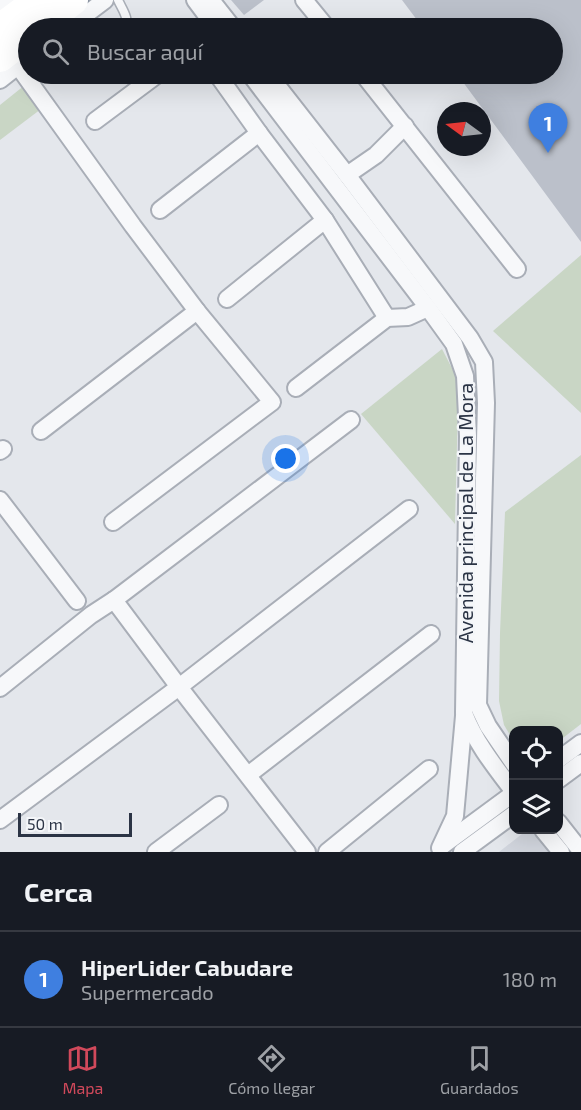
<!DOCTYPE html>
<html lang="es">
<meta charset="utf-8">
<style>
:root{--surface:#171b24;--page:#20242c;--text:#f1f3f6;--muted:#9ea1a6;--line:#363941;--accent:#d1495b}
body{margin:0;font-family:"Exo 2",sans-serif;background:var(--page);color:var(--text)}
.controls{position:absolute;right:18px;bottom:18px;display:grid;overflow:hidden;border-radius:12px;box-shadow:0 6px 24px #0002}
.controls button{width:54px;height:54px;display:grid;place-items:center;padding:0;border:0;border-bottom:2px solid var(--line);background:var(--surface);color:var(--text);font:30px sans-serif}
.compass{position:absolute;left:437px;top:102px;width:54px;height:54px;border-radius:50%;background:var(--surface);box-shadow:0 6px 24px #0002;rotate:285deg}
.scale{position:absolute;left:18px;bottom:15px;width:114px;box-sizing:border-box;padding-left:6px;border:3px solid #2b3445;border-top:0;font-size:16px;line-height:21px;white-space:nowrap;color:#2b3445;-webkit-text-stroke:4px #f4f6f9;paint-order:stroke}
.you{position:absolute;left:286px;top:459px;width:21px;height:21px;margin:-15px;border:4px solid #fff;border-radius:50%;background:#1a73e8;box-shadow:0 0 0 9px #1a73e833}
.badge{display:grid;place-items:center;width:39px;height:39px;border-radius:50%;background:var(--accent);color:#fff;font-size:20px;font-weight:700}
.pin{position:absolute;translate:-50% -50px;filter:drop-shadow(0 2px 3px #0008)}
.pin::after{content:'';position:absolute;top:32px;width:21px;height:18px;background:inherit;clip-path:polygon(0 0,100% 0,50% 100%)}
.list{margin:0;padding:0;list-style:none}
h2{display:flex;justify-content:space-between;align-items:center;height:78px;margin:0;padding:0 24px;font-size:26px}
h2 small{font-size:20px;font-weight:400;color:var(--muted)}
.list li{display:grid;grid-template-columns:39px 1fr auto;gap:18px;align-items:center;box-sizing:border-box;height:96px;padding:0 24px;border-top:2px solid var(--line)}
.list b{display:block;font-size:22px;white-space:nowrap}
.list p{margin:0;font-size:20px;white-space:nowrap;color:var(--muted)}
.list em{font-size:20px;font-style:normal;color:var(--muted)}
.icon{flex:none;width:33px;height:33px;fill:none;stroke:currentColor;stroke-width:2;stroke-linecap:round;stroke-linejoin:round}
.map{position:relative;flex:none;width:581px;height:852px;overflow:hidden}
.search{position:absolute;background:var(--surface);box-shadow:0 6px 24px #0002;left:18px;right:18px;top:18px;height:66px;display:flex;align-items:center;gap:15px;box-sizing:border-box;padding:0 21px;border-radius:33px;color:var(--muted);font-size:22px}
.sheet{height:174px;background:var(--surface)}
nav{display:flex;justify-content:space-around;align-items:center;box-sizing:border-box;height:84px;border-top:2px solid var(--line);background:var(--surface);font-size:16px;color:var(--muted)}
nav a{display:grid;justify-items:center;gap:3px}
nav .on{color:var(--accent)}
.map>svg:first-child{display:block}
.built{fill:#d2d6de}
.green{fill:#c9d6c5}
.building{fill:#bbc0ca}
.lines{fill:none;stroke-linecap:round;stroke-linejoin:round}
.lane-casing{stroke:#a9aeb7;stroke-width:11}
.street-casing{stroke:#a9aeb7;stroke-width:20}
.highway-casing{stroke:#8b94a3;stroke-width:33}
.lane{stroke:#f7f8fa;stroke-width:8}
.street{stroke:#f7f8fa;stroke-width:16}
.highway{stroke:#fff;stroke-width:30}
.labels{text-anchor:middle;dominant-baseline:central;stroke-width:4.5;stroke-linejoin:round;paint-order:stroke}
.street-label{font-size:20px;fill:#2b3445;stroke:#f4f6f9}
</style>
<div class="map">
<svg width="581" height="852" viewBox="0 0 581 852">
<rect width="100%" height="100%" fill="#e4e7ec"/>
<polygon class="built" points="527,830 538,830 556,852 499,852"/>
<g class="green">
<polygon points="30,81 45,106 0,140 0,105"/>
<polygon points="581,255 581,413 493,331"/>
<polygon points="442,349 456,376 458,404 455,524 361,414"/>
<polygon points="581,455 581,724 559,741 558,730 514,730 513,740 504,725 499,701 500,633 505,512"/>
</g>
<g class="building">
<polygon points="231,0 264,0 244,15"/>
<polygon points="402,0 581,0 581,242 457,74 552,74 552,28 423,28"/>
</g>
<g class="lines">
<g class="lane-casing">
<path id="lane" d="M118,0C122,9 130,19 125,28"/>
</g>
<g class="street-casing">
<g id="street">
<polyline points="195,0 216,28"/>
<polyline points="211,0 233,28"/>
<polyline points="304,0 327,28"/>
<polyline points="0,9 12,0"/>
<polyline points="68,28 105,0"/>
<polyline points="18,66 133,226 197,311 272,402 113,522"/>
<polyline points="217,74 259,133 325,220 387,318"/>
<path d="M250,74L428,308L454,344L465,376L468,436L464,713C475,742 495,767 514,792"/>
<polyline points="268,74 347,175 470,338 484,362 486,403 478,705 488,726 514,764"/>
<polyline points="363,74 517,269"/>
<polyline points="0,80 28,58"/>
<polyline points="95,121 158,74"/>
<polyline points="347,175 376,155 405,126"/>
<polyline points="160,210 259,133"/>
<polyline points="227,299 325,220"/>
<polyline points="296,388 387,318 408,317 428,308"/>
<polyline points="41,431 197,311"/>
<polyline points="0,451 3,449"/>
<polyline points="0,500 77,601"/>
<polyline points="0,688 91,615 114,600"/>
<polyline points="558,760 581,743"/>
<polyline points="248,775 431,634"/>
<polyline points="558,780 581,763"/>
<polyline points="0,820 179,687 409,509"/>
<polyline points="558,822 581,851"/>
<polyline points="543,830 561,852"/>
<polyline points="442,846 514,793"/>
<polyline points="440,848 455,816 464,716"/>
<polyline points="156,852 219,805"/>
<polyline points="307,852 179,687 114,600 351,420"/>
<polyline points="327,852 429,769"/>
<polyline points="462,852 514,814"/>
</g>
</g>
<g class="highway-casing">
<g id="highway">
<polyline points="37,28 73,0"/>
<polyline points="0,29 39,0"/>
<polyline points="0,57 28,35"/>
</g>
</g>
<use href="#lane" class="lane"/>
<use href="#street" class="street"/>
<use href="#highway" class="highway"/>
</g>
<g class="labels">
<g class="street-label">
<text transform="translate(465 513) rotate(-90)">Avenida principal de La Mora</text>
</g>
</g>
</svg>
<div class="controls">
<button><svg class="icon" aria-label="locate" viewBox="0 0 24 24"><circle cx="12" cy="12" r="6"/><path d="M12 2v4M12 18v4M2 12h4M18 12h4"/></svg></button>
<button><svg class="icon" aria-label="layers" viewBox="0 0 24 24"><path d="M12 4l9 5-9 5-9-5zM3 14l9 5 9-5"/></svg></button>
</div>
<svg class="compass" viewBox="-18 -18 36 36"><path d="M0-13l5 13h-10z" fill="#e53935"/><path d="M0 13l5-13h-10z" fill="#9ea1a6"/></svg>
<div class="scale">50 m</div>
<div class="you"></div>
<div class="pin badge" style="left:548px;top:153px;background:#3f7fe0">1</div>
<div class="search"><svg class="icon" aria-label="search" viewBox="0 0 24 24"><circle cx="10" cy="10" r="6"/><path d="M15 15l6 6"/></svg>Buscar aquí</div>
</div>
<section class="sheet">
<h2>Cerca<small></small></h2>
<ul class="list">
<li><span class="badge" style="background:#3f7fe0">1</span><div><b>HiperLider Cabudare</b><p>Supermercado</p></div><em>180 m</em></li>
</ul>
</section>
<nav>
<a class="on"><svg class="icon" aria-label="map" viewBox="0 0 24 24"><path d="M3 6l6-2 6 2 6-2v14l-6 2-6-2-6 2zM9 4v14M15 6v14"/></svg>Mapa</a>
<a><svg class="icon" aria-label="directions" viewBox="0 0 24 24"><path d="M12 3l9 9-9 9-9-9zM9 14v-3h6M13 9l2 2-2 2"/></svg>Cómo llegar</a>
<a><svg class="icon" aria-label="saved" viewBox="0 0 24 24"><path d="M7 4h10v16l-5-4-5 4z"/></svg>Guardados</a>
</nav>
